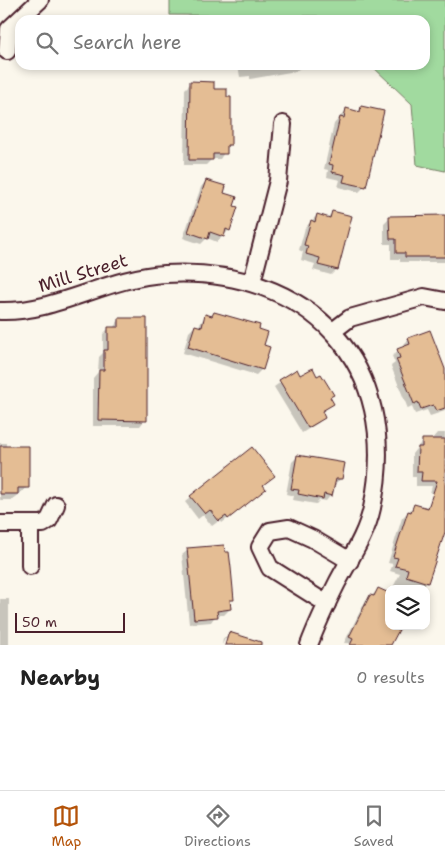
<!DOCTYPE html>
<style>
:root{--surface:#fff;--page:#f2f2f2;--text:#222;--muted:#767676;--line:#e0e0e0;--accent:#b45309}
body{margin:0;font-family:"Shantell Sans",sans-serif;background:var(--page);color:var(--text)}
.controls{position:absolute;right:15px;bottom:15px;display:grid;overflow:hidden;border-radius:10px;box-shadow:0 2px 8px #0003}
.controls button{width:45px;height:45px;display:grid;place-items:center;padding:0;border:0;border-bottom:1px solid var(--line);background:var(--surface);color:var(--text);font:25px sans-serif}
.scale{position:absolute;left:15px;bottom:12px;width:110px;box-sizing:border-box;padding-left:5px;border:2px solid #4a1f2b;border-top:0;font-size:14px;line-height:18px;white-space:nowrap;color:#4a1f2b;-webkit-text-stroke:4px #fbf7ec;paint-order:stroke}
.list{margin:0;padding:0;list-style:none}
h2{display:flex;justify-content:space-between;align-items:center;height:65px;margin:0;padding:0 20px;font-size:21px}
h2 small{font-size:16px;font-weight:400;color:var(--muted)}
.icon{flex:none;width:28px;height:28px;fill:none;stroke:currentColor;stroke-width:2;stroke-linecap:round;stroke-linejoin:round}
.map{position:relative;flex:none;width:445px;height:645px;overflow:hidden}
.search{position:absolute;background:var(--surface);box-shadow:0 2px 8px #0003;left:15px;right:15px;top:15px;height:55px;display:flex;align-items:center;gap:12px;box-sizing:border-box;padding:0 18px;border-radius:15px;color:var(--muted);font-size:19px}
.sheet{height:145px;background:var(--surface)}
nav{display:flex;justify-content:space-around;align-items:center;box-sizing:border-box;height:70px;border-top:1px solid var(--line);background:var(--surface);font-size:14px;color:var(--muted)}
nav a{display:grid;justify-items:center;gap:2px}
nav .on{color:var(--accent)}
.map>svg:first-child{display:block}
.green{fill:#a1da9f;stroke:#767c65}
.shadow{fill:#0003}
.building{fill:#e4bd94;stroke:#4a1f2b}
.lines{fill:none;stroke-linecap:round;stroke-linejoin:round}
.minor-casing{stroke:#4a1f2b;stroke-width:20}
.minor{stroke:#fbf7ec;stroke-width:16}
.labels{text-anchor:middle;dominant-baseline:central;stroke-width:5;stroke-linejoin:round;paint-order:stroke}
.street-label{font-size:18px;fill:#4a1f2b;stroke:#fbf7ec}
</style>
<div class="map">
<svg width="445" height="645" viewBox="0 0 445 645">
<rect width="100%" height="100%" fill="#fbf7ec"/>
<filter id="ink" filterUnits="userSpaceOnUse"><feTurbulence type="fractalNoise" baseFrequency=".02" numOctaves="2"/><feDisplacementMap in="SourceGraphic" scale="10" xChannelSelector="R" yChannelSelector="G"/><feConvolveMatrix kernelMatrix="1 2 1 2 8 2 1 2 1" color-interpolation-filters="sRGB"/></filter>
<g filter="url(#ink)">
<polygon class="green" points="170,0 445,0 445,171 417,165 412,104 371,65 425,65 425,20 322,20 318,16 170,15"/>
<g class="shadow">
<polygon points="238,65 304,65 296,71 250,79 250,76 240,77"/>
<polygon points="191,83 213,90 230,144 220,159 212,159 206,165 184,165 185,89"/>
<polygon points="362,107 365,186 359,192 338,187 340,180 327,177 328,170 324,169 334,124 346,110 357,112"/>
<polygon points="206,181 222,194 233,206 229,230 217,242 207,238 201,244 183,238 201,187"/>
<polygon points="333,212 337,269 331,275 313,270 315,264 301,260 303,252 299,250 305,228 317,215 327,218"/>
<polygon points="390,217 445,217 445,262 400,262 400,259 391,259 391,244 384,244 384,223"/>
<polygon points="214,313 257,330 262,346 262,369 256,375 183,353 189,332 195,326 198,327 206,315 211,317"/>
<polygon points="119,320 145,420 140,426 93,426 93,378 98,372 99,357 103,353 103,334 109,328 113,328"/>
<polygon points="409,339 445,373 445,411 430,416 427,410 415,414 412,407 408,409 391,366 395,363 392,356 404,348 403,345"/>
<polygon points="296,371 300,377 329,398 332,404 321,413 324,417 318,423 302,433 274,387"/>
<polygon points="437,433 445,433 445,493 430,493 432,486 416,486 416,477 412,477 412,454 423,440 431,440"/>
<polygon points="0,443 6,443 6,447 28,487 11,500 0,500"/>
<polygon points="298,456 341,479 334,484 331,495 326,501 320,500 316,504 293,500 294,496 286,494 292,462"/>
<polygon points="262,486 258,494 222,523 220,520 212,526 203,515 198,519 185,502 191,497"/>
<polygon points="430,503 445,508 445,528 427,583 421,589 392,589 400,574 390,571 393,564 388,563 402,518 415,505 425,508"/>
<polygon points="188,550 233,599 229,603 230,609 224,615 216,615 211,622 189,624 182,555"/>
<polygon points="379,589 389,626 390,645 344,643 365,602"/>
<rect x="0" y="599" width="9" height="46"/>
<polygon points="229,634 248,645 226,645 228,639 225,639 222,645 223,639"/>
</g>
<g class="building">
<polygon points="190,81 214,82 214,89 227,89 227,97 231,97 231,145 227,145 227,154 213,154 213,160 189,160"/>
<polygon points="361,106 384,111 366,187 343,182 345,175 332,172 333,165 329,164 340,117 344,118 346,108 360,112"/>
<polygon points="206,180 226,186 224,193 237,197 234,206 238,207 230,231 226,229 224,237 210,232 208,239 188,232"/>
<polygon points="332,211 352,216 338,270 318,265 320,258 306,254 308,246 304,245 311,220 315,222 317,214 330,218"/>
<polygon points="445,215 445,257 405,257 405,253 396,253 396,239 390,239 389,216"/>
<polygon points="214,312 260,325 259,329 268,332 264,345 270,347 263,370 188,347 195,325 202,327 205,314 212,316"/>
<polygon points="119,318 147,318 147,421 98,420 99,370 104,370 104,350 108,350 108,327 119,327"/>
<polygon points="430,330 445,369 445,408 436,411 433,405 421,409 418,402 414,404 396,359 400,358 397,349 410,344 408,338"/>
<polygon points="313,368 317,376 321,374 334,395 330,397 334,404 322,411 325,418 308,428 279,380 297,369 300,375"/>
<polygon points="422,439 445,439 445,532 428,583 406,576 408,569 395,566 398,558 393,557 408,511 411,512 414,504 428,508 437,481 421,481 422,472 417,472 418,447 422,447"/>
<polygon points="0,446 29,446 29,488 18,488 18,494 0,494"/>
<polygon points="252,447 275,476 263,485 266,489 228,519 226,516 219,521 210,510 205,514 190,496"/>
<polygon points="297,455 345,463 342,479 336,479 332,496 324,494 323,499 298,494 299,490 291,489"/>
<polygon points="224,545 225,552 229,552 231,568 234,600 230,600 231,609 217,611 218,617 194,619 187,548"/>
<polygon points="378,588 389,593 389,626 401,626 391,645 350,645 353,639 349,637 370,595 374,596"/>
<polygon points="229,632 261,642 261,645 225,645"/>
</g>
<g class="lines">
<g class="minor-casing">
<g id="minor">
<polyline points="7,51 9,29 40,0"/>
<polyline points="252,282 278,181 283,124"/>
<path d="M0,311C56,313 107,277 165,274C309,266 403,364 372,508C366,536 350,558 337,583C327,603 317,624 309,645"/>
<polyline points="333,331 350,318 424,297 445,301"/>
<polyline points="0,524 30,524 30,566"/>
<polyline points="30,524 43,524 49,520 56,505"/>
<polyline points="327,604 270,568 260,547 270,531 289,528 313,539 350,561"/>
</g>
</g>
<use href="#minor" class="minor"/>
</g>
</g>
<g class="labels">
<g class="street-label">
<text transform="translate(83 273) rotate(-17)">Mill Street</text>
</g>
</g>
</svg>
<div class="controls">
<button><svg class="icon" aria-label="layers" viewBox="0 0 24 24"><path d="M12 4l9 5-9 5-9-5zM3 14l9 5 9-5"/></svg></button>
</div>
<div class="scale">50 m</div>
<div class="search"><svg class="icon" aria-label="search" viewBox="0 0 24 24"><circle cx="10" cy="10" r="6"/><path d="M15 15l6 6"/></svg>Search here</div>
</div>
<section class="sheet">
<h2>Nearby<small>0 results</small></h2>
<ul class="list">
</ul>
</section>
<nav>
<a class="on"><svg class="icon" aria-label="map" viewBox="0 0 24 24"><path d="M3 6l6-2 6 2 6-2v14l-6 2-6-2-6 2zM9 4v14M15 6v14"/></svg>Map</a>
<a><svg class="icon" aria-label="directions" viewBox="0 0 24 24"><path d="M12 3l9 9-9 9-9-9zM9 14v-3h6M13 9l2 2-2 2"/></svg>Directions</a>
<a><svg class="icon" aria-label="saved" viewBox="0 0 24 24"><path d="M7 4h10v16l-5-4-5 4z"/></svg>Saved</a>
</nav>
